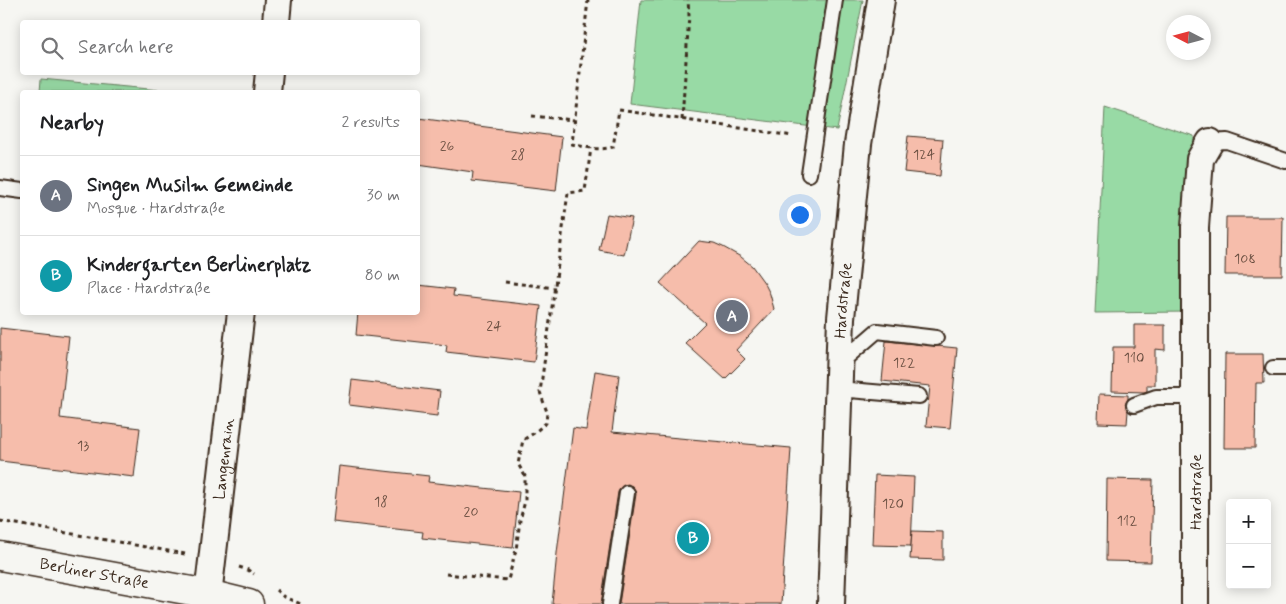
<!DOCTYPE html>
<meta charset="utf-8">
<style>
:root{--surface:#fff;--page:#f2f2f2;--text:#202124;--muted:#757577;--line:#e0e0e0;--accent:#1f6fb2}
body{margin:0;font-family:Mynerve,sans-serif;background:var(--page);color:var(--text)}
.controls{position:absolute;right:15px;bottom:15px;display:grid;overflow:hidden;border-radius:5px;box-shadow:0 2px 12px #0003}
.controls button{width:45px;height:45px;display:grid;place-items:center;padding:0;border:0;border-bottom:1px solid var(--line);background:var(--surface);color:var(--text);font:25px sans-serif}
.compass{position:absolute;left:1166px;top:15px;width:45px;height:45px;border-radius:50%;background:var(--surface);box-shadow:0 2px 12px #0003;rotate:276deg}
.you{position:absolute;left:799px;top:214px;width:18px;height:18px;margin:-12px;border:4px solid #fff;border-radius:50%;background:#1a73e8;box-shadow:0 0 0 8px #1a73e833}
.badge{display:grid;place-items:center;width:32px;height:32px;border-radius:50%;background:var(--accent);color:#fff;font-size:16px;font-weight:700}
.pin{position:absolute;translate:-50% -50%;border:2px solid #fff;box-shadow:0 1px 5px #0006}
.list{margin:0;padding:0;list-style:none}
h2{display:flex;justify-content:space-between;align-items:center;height:65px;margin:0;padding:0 20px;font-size:21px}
h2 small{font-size:16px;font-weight:400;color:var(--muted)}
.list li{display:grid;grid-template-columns:32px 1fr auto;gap:15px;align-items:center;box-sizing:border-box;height:80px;padding:0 20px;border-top:1px solid var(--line)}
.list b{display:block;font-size:19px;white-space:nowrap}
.list p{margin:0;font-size:16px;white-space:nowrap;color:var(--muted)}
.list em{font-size:16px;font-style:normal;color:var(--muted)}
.icon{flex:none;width:28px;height:28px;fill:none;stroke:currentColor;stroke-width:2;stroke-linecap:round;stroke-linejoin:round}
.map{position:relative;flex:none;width:1286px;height:604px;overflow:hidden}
.search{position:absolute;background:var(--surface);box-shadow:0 2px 12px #0003;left:20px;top:20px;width:400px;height:55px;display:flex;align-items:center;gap:12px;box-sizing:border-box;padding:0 18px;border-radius:5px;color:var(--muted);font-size:19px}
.panel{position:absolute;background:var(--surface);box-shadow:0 2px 12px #0003;left:20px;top:90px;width:400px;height:225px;border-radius:5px}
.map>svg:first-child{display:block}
.green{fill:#98daa5;stroke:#6a8262}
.building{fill:#f6bdab;stroke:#3b2a1e}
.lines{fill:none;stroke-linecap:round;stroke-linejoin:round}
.lane-casing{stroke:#3b2a1e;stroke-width:18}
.street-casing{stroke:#3b2a1e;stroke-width:30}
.secondary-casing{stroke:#3b2a1e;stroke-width:31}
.path{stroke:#3b2a1e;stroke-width:3;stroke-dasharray:4 4;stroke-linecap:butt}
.lane{stroke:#f6f6f2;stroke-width:14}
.street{stroke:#f6f6f2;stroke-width:26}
.secondary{stroke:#f6f6f2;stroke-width:28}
.labels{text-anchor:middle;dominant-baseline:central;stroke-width:5;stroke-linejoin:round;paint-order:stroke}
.number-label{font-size:14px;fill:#6a4f41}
.street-label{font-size:16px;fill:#3b2a1e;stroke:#f6f6f2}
</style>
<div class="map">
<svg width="1286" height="604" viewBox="0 0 1286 604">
<rect width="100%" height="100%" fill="#f6f6f2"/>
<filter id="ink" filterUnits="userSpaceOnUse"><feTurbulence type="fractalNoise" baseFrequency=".02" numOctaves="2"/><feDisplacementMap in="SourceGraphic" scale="10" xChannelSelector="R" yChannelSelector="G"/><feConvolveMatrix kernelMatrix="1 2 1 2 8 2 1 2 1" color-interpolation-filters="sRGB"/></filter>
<g filter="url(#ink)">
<g class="green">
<polygon points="641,0 863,0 837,130 630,104"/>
<polygon points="41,79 181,92 40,92"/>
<polygon points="1105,107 1194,136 1188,312 1095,313"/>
</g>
<g class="building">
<polygon points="418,118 562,137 556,191 472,181 473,172 418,164"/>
<polygon points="908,136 943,139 940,176 904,172"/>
<polygon points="607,214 632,218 624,255 599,250"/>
<polygon points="1226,217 1283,217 1282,275 1225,275"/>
<polygon points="699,241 714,243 723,247 741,257 752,266 765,284 770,294 774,309 736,350 745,359 725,379 685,343 705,323 660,283"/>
<polygon points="418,285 454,289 453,296 541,306 534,362 446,352 447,345 356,335 358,312 418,312"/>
<polygon points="1134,325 1165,325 1165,350 1155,349 1155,385 1147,385 1147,391 1144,392 1112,391 1113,347 1134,347"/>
<polygon points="0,328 69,336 60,418 140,428 134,477 0,461"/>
<polygon points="886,341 957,348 950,428 926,426 930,386 882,381"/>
<polygon points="1225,354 1263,354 1264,383 1256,383 1255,448 1224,448"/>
<polygon points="595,371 619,375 612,432 791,448 781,604 619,604 636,494 635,490 633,487 628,484 624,485 621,487 618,492 601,604 552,604 557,553 573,428 586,430"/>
<polygon points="352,380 440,391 437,416 349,405"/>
<polygon points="1099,394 1128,395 1128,399 1125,404 1128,411 1127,424 1098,423"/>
<polygon points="339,466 429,476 428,482 519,492 513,548 422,538 423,532 333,522"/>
<polygon points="875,475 914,477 911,546 872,545"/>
<polygon points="1107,479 1153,480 1151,562 1106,561"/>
<polygon points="912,531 943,532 943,560 910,559"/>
</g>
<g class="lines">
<g class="lane-casing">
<g id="lane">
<polyline points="1210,142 1227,141 1286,161"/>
<polyline points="809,174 835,0"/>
<polyline points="0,188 22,191"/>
<polyline points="840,363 877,331 936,338"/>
<polyline points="1273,368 1286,368"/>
<polyline points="838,389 919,396"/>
<polyline points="1134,405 1156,397 1196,397"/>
<polyline points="610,604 627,493"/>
</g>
</g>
<g class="street-casing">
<g id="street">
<polyline points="276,22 278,0"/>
<polyline points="267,92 269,72"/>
<path id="s1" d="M207,604L241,312"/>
<path id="s2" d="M831,604L841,318L858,144L881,0"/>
<polyline points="1195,604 1195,227 1200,159 1210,142"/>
</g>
</g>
<g class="secondary-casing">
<g id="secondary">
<path id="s3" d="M0,556L208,594L249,604"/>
</g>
</g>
<g class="path">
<path d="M588,0L572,144C585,147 599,151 613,147L619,110L793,136"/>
<polyline points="532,116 574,120"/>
<polyline points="682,120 689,15 688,0"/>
<polyline points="505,282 555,288"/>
<polyline points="0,521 185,554"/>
<polyline points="239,567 248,570 254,574"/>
<polyline points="446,574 508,580 516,550 520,520 525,501 525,476 518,464 523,440 534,433 546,423 547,412 540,392 568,193 585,191 591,148"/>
<polyline points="276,590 284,597 301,604"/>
</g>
<use href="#lane" class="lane"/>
<use href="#street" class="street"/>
<use href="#secondary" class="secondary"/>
</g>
</g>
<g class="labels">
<g class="number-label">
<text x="447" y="146">26</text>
<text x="518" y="155">28</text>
<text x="924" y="155">124</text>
<text x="1245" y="259">108</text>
<text x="494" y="326">24</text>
<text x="1134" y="358">110</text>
<text x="904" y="363">122</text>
<text x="83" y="446">13</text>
<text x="381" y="502">18</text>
<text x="893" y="504">120</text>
<text x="471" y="512">20</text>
<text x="1127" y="521">112</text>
</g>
<g class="street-label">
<text stroke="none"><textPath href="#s2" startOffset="304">Hardstraße</textPath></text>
<text stroke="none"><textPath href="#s1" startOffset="146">Langenrain</textPath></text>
<text transform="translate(1196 492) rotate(-90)">Hardstraße</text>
<text stroke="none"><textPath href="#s3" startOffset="96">Berliner Straße</textPath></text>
</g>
</g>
</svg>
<div class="controls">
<button>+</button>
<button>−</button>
</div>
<svg class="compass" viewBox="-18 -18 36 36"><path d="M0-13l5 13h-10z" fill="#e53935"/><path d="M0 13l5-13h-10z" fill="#757577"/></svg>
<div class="you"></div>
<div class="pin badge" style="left:732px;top:316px;background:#6b7280">A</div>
<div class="pin badge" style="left:693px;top:538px;background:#0f9aa8">B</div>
<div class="search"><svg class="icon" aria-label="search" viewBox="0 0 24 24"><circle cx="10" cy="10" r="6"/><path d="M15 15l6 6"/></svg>Search here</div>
<section class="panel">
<h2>Nearby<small>2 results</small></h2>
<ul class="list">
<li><span class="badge" style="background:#6b7280">A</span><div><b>Singen Musilm Gemeinde</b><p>Mosque · Hardstraße</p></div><em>30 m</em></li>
<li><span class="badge" style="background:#0f9aa8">B</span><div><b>Kindergarten Berlinerplatz</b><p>Place · Hardstraße</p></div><em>80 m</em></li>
</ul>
</section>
</div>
